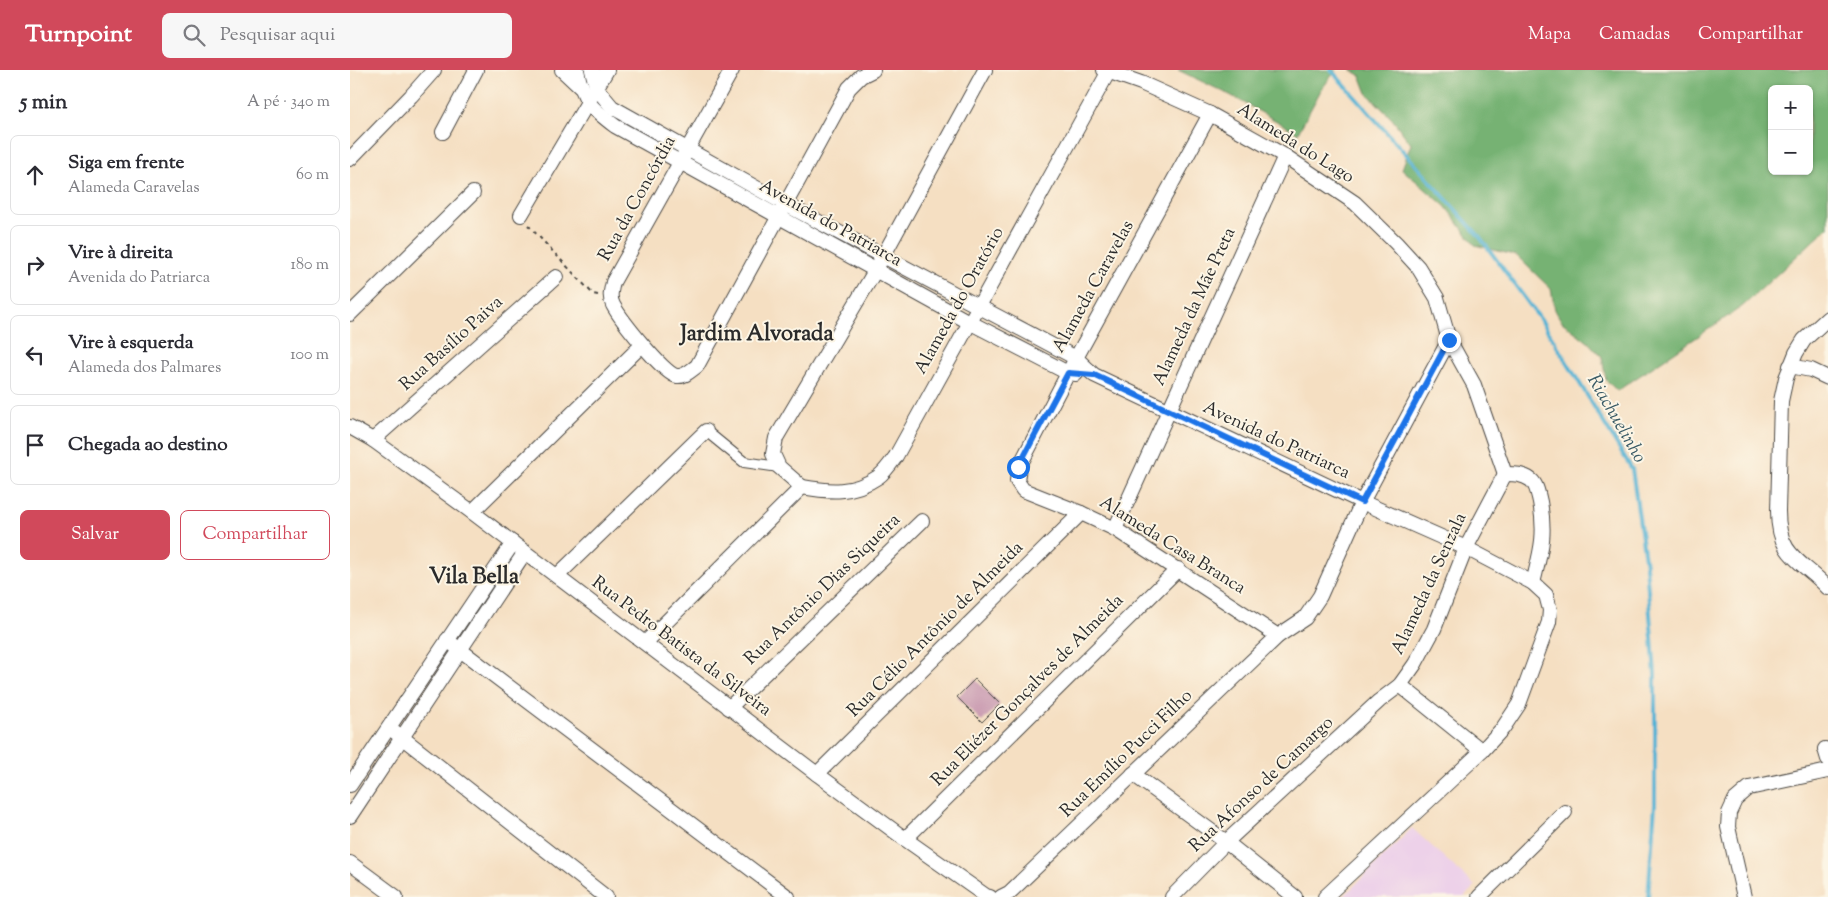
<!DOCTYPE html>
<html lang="pt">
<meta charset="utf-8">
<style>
:root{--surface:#fff;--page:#f7f7f7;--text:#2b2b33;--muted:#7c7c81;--line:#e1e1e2;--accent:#d1495b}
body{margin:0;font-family:"Sorts Mill Goudy",serif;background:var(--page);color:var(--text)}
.controls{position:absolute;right:15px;top:15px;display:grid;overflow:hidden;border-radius:8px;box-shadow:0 1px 4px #0004}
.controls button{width:45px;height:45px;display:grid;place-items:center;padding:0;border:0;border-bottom:1px solid var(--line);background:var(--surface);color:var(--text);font:25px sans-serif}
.stop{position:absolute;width:15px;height:15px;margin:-11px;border:4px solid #1a73e8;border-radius:50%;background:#fff}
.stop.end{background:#1a73e8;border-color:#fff;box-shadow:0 1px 5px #0008}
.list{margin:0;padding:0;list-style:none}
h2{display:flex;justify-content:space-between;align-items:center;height:65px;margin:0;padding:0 20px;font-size:21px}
h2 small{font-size:16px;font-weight:400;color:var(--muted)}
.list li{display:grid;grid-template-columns:32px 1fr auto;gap:15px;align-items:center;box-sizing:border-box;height:80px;margin:0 10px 10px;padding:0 10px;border:1px solid var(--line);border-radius:8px}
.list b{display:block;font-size:19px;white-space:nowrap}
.list p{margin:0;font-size:16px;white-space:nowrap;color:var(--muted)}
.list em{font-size:16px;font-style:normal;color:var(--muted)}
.actions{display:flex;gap:10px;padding:15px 20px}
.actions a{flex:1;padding:11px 0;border:1px solid var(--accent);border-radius:8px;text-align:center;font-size:18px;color:var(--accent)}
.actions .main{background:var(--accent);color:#fff}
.icon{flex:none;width:28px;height:28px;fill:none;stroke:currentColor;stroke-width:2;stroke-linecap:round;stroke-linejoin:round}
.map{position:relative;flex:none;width:1478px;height:827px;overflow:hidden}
header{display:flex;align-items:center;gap:30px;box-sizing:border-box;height:70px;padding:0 25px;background:var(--accent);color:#fff}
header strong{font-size:24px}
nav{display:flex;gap:28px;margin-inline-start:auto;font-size:18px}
.search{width:350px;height:45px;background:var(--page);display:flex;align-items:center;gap:12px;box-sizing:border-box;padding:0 18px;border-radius:8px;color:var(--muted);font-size:19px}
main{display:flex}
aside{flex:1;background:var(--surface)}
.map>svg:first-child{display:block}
.built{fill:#edd1e9}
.forest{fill:#76b273;stroke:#506e4f;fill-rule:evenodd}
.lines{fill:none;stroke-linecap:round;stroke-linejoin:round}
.stream{stroke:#56b3d4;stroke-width:4}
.building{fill:#c797af}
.pedestrian-casing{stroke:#494642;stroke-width:12}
.minor-casing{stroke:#494642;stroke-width:16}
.path{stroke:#494642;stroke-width:2;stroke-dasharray:4 4;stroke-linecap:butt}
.pedestrian{stroke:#fff;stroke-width:10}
.minor{stroke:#fff;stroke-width:14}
.route{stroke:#1a73e8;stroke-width:6}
.labels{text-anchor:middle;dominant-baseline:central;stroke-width:4;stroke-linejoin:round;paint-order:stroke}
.street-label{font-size:18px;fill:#2b2b2b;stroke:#fcf5e5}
.water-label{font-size:19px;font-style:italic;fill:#3a5b66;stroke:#fcf5e5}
.district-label{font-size:22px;font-weight:bold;fill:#2b2b2b;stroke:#fcf5e5}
</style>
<header>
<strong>Turnpoint</strong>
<div class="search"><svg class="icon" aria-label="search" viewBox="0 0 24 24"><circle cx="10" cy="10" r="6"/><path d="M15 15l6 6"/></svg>Pesquisar aqui</div>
<nav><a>Mapa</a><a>Camadas</a><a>Compartilhar</a></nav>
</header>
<main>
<aside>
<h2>5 min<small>A pé · 340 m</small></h2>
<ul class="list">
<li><svg class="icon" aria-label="ahead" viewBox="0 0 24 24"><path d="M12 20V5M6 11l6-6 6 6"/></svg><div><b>Siga em frente</b><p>Alameda Caravelas</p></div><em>60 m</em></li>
<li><svg class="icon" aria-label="right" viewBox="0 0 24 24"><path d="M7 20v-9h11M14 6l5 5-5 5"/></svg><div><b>Vire à direita</b><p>Avenida do Patriarca</p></div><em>180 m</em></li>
<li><svg class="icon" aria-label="left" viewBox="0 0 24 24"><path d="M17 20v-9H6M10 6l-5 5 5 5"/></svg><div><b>Vire à esquerda</b><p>Alameda dos Palmares</p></div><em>100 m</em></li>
<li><svg class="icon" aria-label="arrive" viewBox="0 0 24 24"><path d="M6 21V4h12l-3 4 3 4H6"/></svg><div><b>Chegada ao destino</b></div></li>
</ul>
<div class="actions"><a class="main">Salvar</a><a>Compartilhar</a></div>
</aside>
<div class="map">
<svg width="1478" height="827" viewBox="0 0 1478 827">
<rect width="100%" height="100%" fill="#fcf5e5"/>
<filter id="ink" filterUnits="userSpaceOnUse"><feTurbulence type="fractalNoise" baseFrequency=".02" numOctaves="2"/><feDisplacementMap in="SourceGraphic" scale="10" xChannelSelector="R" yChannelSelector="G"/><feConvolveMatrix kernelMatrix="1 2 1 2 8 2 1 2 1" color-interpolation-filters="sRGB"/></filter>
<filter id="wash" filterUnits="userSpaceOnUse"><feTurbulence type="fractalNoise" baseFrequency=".0096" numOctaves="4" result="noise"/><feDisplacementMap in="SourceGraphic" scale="20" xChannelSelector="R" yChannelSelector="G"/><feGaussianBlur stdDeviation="1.12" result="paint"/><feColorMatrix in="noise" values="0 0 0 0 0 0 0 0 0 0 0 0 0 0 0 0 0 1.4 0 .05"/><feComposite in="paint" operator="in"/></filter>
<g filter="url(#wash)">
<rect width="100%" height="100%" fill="#f5dfc2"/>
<polygon class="built" points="1062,758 1125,816 1114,827 993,827"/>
<g class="forest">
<polygon points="828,0 986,0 971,20 948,63 880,25"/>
<path d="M1001,0H1478V157L1393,236L1267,321L1256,310L1252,287L1238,272L1212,252L1205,240L1201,219L1167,186L1125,175L1095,136L1052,99L1061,74L1043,50L1017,23L1010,5ZM1422,19H1459V101H1422Z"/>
</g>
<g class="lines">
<polyline class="stream" points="981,0 1129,166 1193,253 1282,399 1296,496 1305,604 1305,735 1298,827"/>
</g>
<g id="blocks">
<polygon class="building" points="625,609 650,634 632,652 607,627"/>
</g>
</g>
<g filter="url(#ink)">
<use href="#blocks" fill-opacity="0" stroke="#494642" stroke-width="1"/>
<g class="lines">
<g class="pedestrian-casing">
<polyline id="pedestrian" points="356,361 394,392 429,397"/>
</g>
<g class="minor-casing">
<g id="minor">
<polyline points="212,0 230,17 232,16"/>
<path d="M227,0C233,31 240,37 265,56L619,252L718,303L726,304"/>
<polyline points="242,0 247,19 262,37 435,134 726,288 744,305 1012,432 1116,478 1183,513 1196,525 1200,540 1199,552 1169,634 1153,658 1132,681 975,827"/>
<path d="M382,0L263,212C261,221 259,227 263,235C270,248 314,305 327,306C335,307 341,300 347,296L499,18L511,6L523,0"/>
<polyline points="754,0 791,13 860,44 935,86 1005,133 1046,173 1068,197 1087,228 1099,270 1124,315 1155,404"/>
<polyline points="860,44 726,288 669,397 667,411 673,420 731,443 765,459 928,566"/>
<polyline points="93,62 126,0"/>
<polyline points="0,89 61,26 84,0"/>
<polyline points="171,145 257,0"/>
<polyline points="0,244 123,123"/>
<path d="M1478,248L1454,270L1446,283L1436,308L1431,331L1428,441C1428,488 1452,490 1478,518"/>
<polyline points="1440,296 1461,300 1478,308"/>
<polyline points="0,357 23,370 122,442 467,704 555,769 636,826 640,827"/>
<polyline points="23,370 206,207"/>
<path d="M1155,404C1165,404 1173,404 1181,410C1187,415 1188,424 1190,432C1196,466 1191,480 1183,513"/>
<path d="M452,417C480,422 503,424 528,407C535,402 541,393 546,386L759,1"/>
<polyline points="452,417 429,397 423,384 426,368 525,201 635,0"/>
<polyline points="122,442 292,275"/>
<polyline points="765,459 935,86"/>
<polyline points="207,506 356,361"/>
<polyline points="97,570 438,827"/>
<polyline points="296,572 452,417"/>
<polyline points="1050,615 1132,681"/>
<polyline points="379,638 572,451"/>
<polyline points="45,662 256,827"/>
<polyline points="1475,679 1478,689"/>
<polyline points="467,704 731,443"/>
<polyline points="783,704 876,772 945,827"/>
<polyline points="0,715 163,473"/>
<polyline points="0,746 175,482"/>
<polyline points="555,769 828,499"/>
<polyline points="0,793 46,827"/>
<polyline points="651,827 659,823 928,566 955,548 970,526 1012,432 1099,270"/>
<polyline points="822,827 876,772 1029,631 1050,615 1065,594 1084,559 1116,478 1155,404"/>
<polyline points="1129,827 1215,742"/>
<polyline points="1394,827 1378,757 1379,743 1385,730 1399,718 1478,701"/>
</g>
</g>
<polyline class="path" points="178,155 243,224 248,225"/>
<use href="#pedestrian" class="pedestrian"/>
<use href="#minor" class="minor"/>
</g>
</g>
<g class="lines" filter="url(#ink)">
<polyline class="route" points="668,397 718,303 744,305 1012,432 1099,270"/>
</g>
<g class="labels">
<g class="street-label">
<text transform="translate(945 74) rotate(32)">Alameda do Lago</text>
<text transform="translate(288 129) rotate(-61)">Rua da Concórdia</text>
<text transform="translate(480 154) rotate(29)">Avenida do Patriarca</text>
<text transform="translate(744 217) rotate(-61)">Alameda Caravelas</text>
<text transform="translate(610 231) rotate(-61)">Alameda do Oratório</text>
<text transform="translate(845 237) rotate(-65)">Alameda da Mãe Preta</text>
<text transform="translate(102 274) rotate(-42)">Rua Basílio Paiva</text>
<text transform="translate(926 371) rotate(25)">Avenida do Patriarca</text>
<text transform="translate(822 476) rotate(32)">Alameda Casa Branca</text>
<text transform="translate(1080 514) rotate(-65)">Alameda da Senzala</text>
<text transform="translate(473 520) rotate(-44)">Rua Antônio Dias Siqueira</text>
<text transform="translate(586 560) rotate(-45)">Rua Célio Antônio de Almeida</text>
<text transform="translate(331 577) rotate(37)">Rua Pedro Batista da Silveira</text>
<text transform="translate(678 621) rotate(-45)">Rua Eliézer Gonçalves de Almeida</text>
<text transform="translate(777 684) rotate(-44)">Rua Emílio Pucci Filho</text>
<text transform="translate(912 715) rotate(-43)">Rua Afonso de Camargo</text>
</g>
<g class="water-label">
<text transform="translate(1266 349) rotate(60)">Riachuelinho</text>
</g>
<g class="district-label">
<text x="407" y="265">Jardim Alvorada</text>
<text x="124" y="508">Vila Bella</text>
</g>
</g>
</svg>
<div class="controls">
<button>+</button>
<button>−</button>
</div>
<div class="stop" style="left:668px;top:397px"></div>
<div class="stop end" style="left:1099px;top:270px"></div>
</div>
</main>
